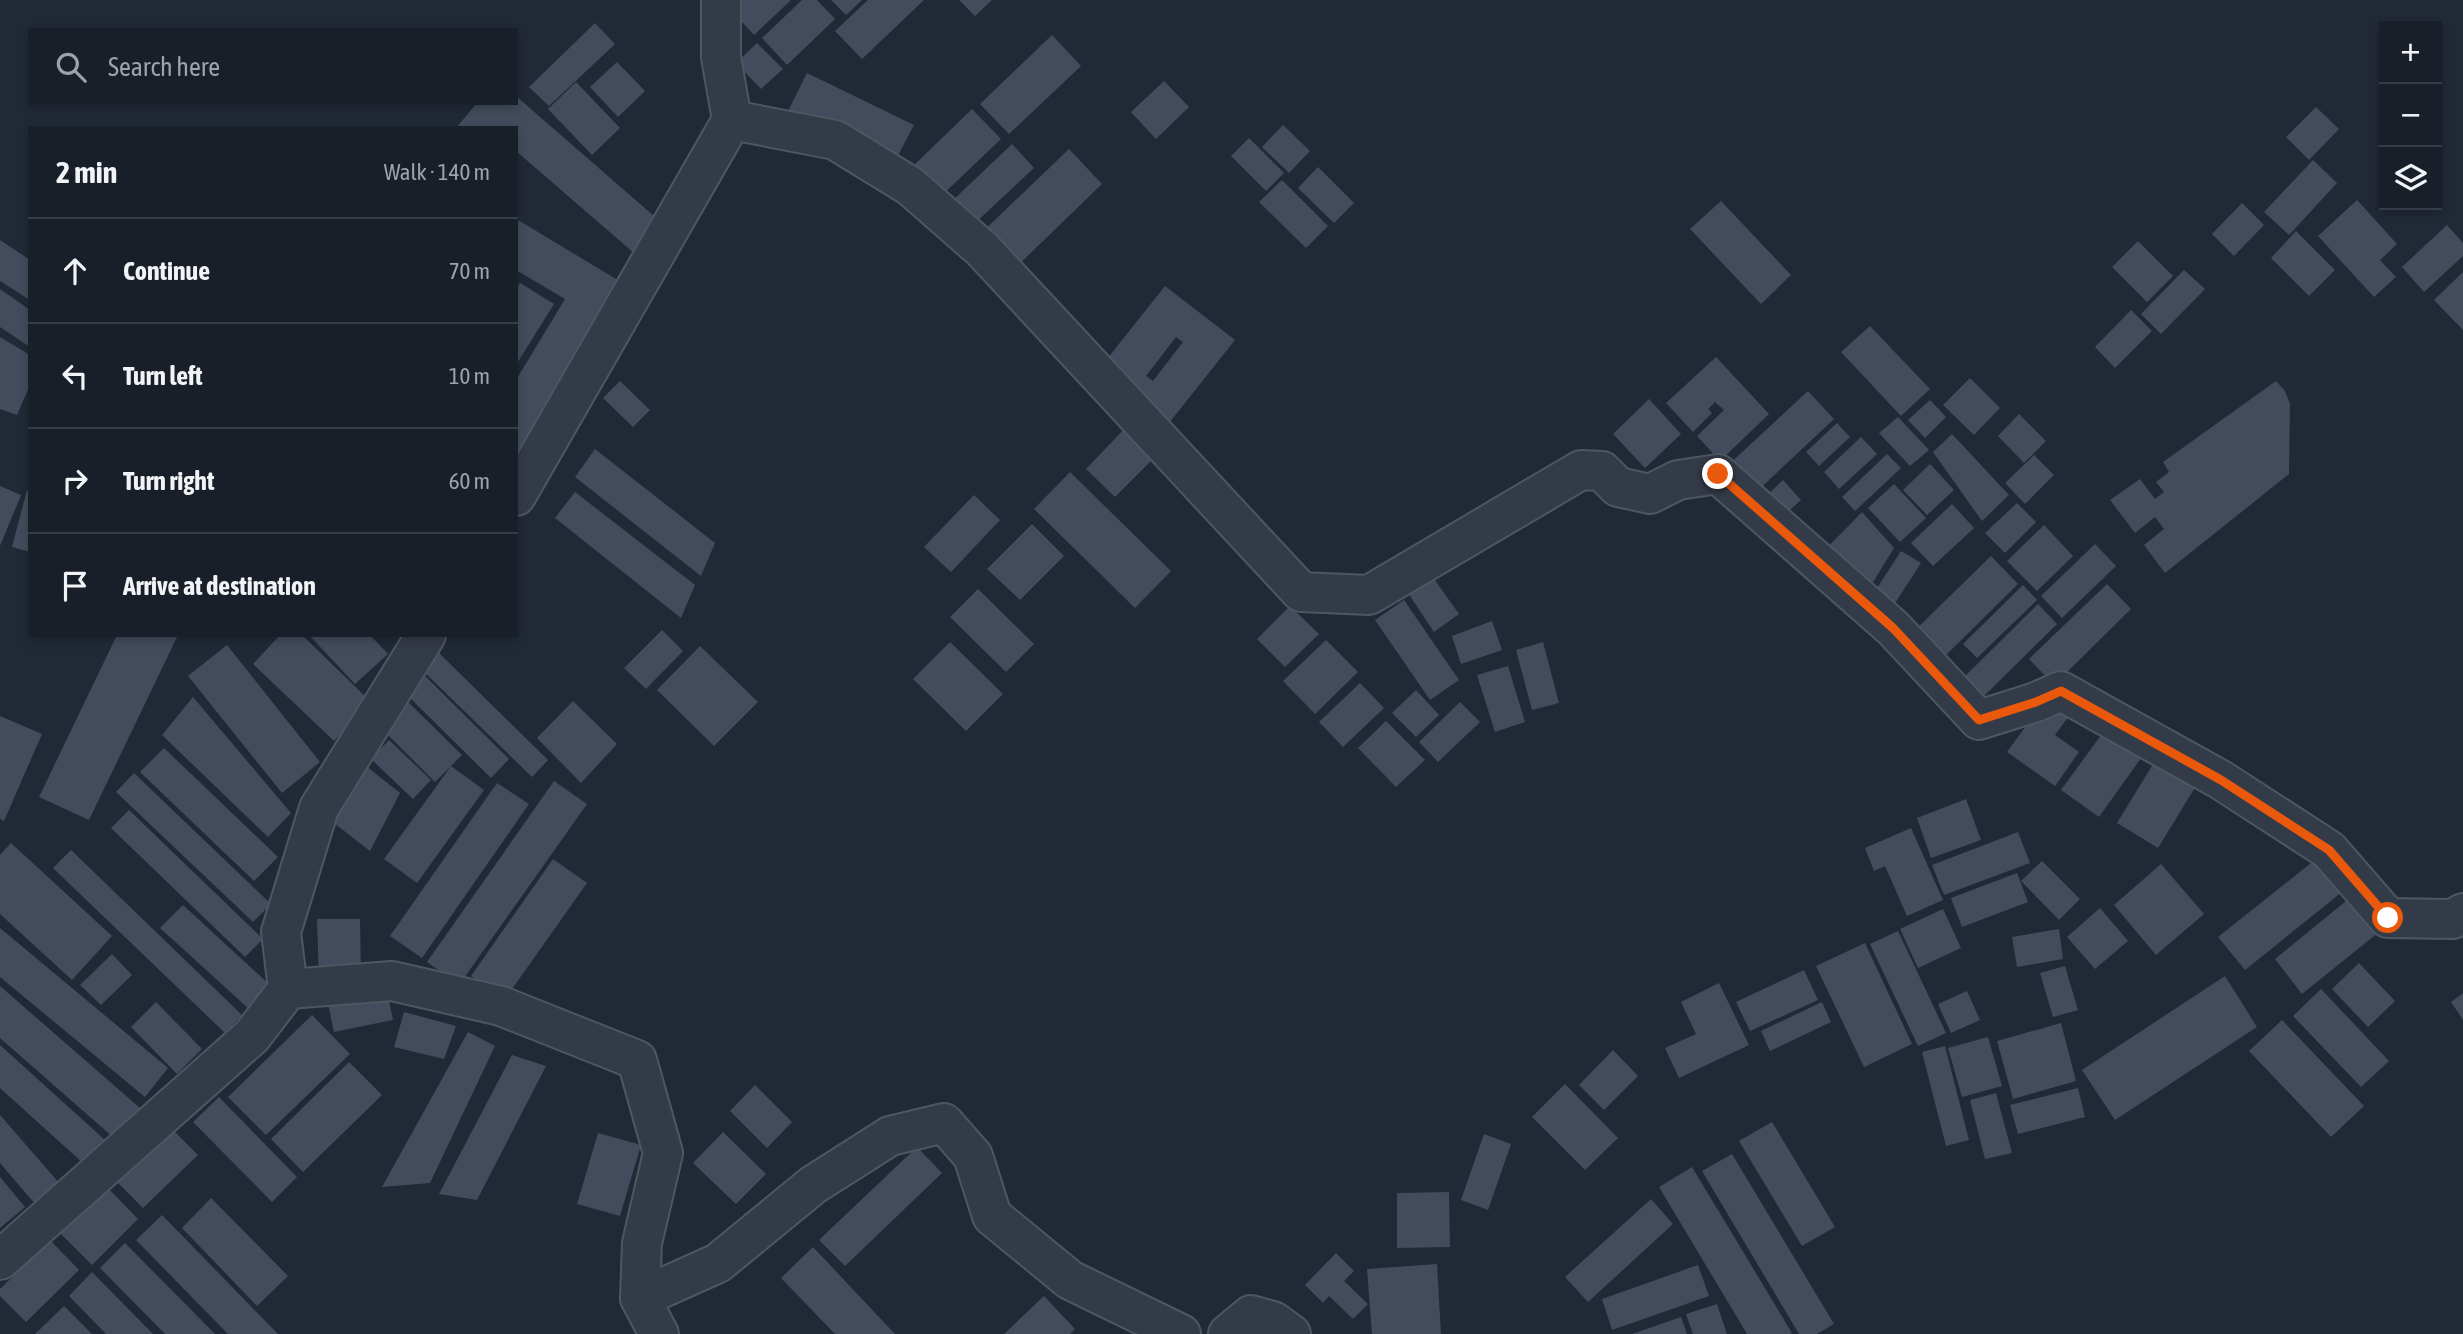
<!DOCTYPE html>
<meta charset="utf-8">
<style>
:root{--surface:#191f29;--page:#262c35;--text:#f1f3f6;--muted:#9fa2a8;--line:#373d46}
body{margin:0;font-family:"Asap Condensed",sans-serif;background:var(--page);color:var(--text)}
.controls{position:absolute;right:21px;top:21px;display:grid;overflow:hidden;border-radius:0px;box-shadow:0 4px 10px #0003}
.controls button{width:63px;height:63px;display:grid;place-items:center;padding:0;border:0;border-bottom:2px solid var(--line);background:var(--surface);color:var(--text);font:35px sans-serif}
.stop{position:absolute;width:21px;height:21px;margin:-16px;border:5px solid #ea580c;border-radius:50%;background:#fff}
.stop.end{background:#ea580c;border-color:#fff;box-shadow:0 2px 7px #0008}
.list{margin:0;padding:0;list-style:none}
h2{display:flex;justify-content:space-between;align-items:center;height:91px;margin:0;padding:0 28px;font-size:30px}
h2 small{font-size:23px;font-weight:400;color:var(--muted)}
.list li{display:grid;grid-template-columns:46px 1fr auto;gap:21px;align-items:center;box-sizing:border-box;height:105px;padding:0 28px;border-top:2px solid var(--line)}
.list b{display:block;font-size:26px;white-space:nowrap}
.list em{font-size:23px;font-style:normal;color:var(--muted)}
.icon{flex:none;width:38px;height:38px;fill:none;stroke:currentColor;stroke-width:2;stroke-linecap:round;stroke-linejoin:round}
.map{position:relative;flex:none;width:2463px;height:1334px;overflow:hidden}
.search{position:absolute;background:var(--surface);box-shadow:0 4px 10px #0003;left:28px;top:28px;width:490px;height:77px;display:flex;align-items:center;gap:18px;box-sizing:border-box;padding:0 24px;border-radius:0px;color:var(--muted);font-size:26px}
.panel{position:absolute;background:var(--surface);box-shadow:0 4px 10px #0003;left:28px;top:126px;width:490px;height:511px;border-radius:0px}
.map>svg:first-child{display:block}
.building{fill:#424c5c;fill-rule:evenodd}
.lines{fill:none;stroke-linecap:round;stroke-linejoin:round}
.minor-casing{stroke:#4f5662;stroke-width:42}
.minor{stroke:#343b48;stroke-width:38}
.route{stroke:#ea580c;stroke-width:9}
</style>
<div class="map">
<svg width="2463" height="1334" viewBox="0 0 2463 1334">
<rect width="100%" height="100%" fill="#212937"/>
<g class="building">
<polygon points="742,0 791,0 754,35 731,10"/>
<polygon points="802,0 817,0 835,19 787,65 762,38"/>
<polygon points="831,0 862,0 846,15"/>
<polygon points="868,0 924,0 862,59 835,31"/>
<polygon points="959,0 992,0 975,16"/>
<polygon points="595,23 615,44 549,106 529,87"/>
<polygon points="1052,35 1081,66 1009,134 980,104"/>
<polygon points="757,43 783,69 761,89 736,63"/>
<polygon points="617,62 645,91 618,117 590,87"/>
<polygon points="807,73 914,125 894,163 788,111"/>
<polygon points="1164,81 1189,107 1156,139 1131,112"/>
<polygon points="576,82 620,128 592,155 548,109"/>
<polygon points="516,96 662,223 635,254 516,151 516,128 456,128 477,103 516,103"/>
<polygon points="2316,107 2339,129 2309,160 2286,137"/>
<polygon points="972,109 1001,139 937,200 909,170"/>
<polygon points="1283,125 1310,151 1289,173 1262,147"/>
<polygon points="1249,138 1284,173 1266,191 1231,156"/>
<polygon points="1012,144 1034,168 973,225 951,202"/>
<polygon points="1069,149 1102,184 1009,274 976,238"/>
<polygon points="2313,160 2337,183 2289,235 2264,212"/>
<polygon points="1318,167 1354,203 1334,223 1298,188"/>
<polygon points="1282,180 1328,226 1306,248 1259,202"/>
<polygon points="2357,200 2397,244 2380,260 2396,277 2374,297 2318,236"/>
<polygon points="1721,201 1791,275 1761,304 1690,229"/>
<polygon points="2242,203 2264,225 2234,256 2212,234"/>
<polygon points="518,220 621,282 516,455 516,380 565,299 516,270 516,223"/>
<polygon points="2447,225 2463,243 2463,256 2424,292 2402,267"/>
<polygon points="2296,231 2335,270 2309,296 2271,258"/>
<polygon points="0,240 30,260 30,300 0,281"/>
<polygon points="2138,241 2173,276 2147,302 2112,267"/>
<polygon points="2184,270 2205,289 2161,334 2141,314"/>
<polygon points="2463,272 2463,330 2434,300"/>
<polygon points="520,283 554,304 516,365 516,289"/>
<path d="M1165,286L1235,340L1169,423L1099,369ZM1176,337L1183,342L1153,381L1146,376Z"/>
<polygon points="0,289 30,310 30,347 0,327"/>
<polygon points="2131,310 2152,331 2115,368 2095,347"/>
<polygon points="1870,326 1930,389 1901,416 1841,352"/>
<polygon points="0,337 30,355 30,385 17,415 0,409"/>
<polygon points="1716,357 1769,414 1720,461 1697,436 1724,410 1715,402 1708,409 1712,413 1693,432 1666,403"/>
<polygon points="1970,378 2000,408 1974,435 1943,405"/>
<polygon points="620,381 650,410 633,427 603,398"/>
<polygon points="2276,381 2285,391 2290,404 2289,474 2165,573 2144,545 2164,529 2155,517 2135,533 2110,500 2140,479 2155,499 2164,492 2156,482 2169,472 2163,462"/>
<polygon points="1808,391 1834,419 1752,496 1725,468"/>
<polygon points="1649,399 1681,434 1645,468 1613,434"/>
<polygon points="1930,400 1946,417 1925,438 1908,420"/>
<polygon points="2019,414 2046,441 2024,463 1998,436"/>
<polygon points="1898,417 1929,450 1910,466 1879,433"/>
<polygon points="1837,423 1850,437 1819,466 1806,452"/>
<polygon points="1127,426 1157,455 1115,497 1086,469"/>
<polygon points="1952,434 2009,495 1982,521 1933,452"/>
<polygon points="1861,437 1877,454 1839,489 1824,472"/>
<polygon points="595,449 715,543 701,576 575,477"/>
<polygon points="1887,454 1901,468 1855,511 1842,497"/>
<polygon points="2034,455 2054,475 2025,504 2005,483"/>
<polygon points="1930,464 1954,490 1927,515 1903,490"/>
<polygon points="1070,472 1171,571 1135,608 1034,509"/>
<polygon points="1783,480 1801,500 1776,523 1758,504"/>
<polygon points="1894,484 1926,518 1900,542 1868,508"/>
<polygon points="0,486 21,495 0,546"/>
<polygon points="27,490 30,491 30,552 12,547"/>
<polygon points="575,492 695,585 681,618 555,518"/>
<polygon points="974,495 1000,520 951,572 924,547"/>
<polygon points="2017,503 2036,522 2005,553 1985,533"/>
<polygon points="1952,504 1974,528 1933,566 1911,543"/>
<polygon points="1862,512 1894,548 1864,597 1818,557"/>
<polygon points="1032,524 1064,556 1020,600 987,569"/>
<polygon points="2044,525 2073,556 2037,591 2007,561"/>
<polygon points="2095,544 2116,566 2062,618 2041,596"/>
<polygon points="1901,551 1921,563 1890,611 1870,599"/>
<polygon points="1991,556 2018,584 1937,664 1909,636"/>
<polygon points="1432,576 1459,614 1434,632 1408,593"/>
<polygon points="2107,584 2131,609 2054,685 2029,659"/>
<polygon points="2023,585 2037,600 1977,658 1963,644"/>
<polygon points="978,589 1034,644 1006,672 950,617"/>
<polygon points="1404,600 1459,680 1430,700 1375,620"/>
<polygon points="2038,604 2057,624 1981,699 1961,680"/>
<polygon points="1290,606 1319,634 1285,667 1257,639"/>
<polygon points="1492,621 1502,650 1461,664 1452,636"/>
<polygon points="662,630 683,651 646,689 624,668"/>
<polygon points="117,635 178,635 89,820 39,797"/>
<polygon points="280,635 302,635 371,702 334,741 253,664"/>
<polygon points="309,635 370,635 388,654 355,684"/>
<polygon points="1326,640 1358,672 1315,714 1283,681"/>
<polygon points="950,642 1003,694 966,731 913,679"/>
<polygon points="1543,642 1559,703 1532,710 1516,650"/>
<polygon points="227,645 320,762 282,793 188,676"/>
<polygon points="700,646 758,702 714,746 657,690"/>
<polygon points="439,653 548,760 532,777 422,670"/>
<polygon points="1508,666 1525,722 1495,732 1477,675"/>
<polygon points="423,674 509,759 491,778 404,692"/>
<polygon points="1360,683 1384,708 1343,747 1319,722"/>
<polygon points="1416,690 1439,715 1416,737 1392,713"/>
<polygon points="193,697 291,813 268,837 162,735"/>
<polygon points="2046,699 2069,716 2055,735 2079,752 2055,786 2007,752"/>
<polygon points="406,700 462,755 435,782 380,727"/>
<polygon points="573,701 617,744 581,783 537,738"/>
<polygon points="1460,702 1480,722 1438,762 1419,742"/>
<polygon points="0,716 42,734 4,821 0,819"/>
<polygon points="1386,721 1425,760 1396,787 1358,748"/>
<polygon points="2107,727 2144,754 2099,817 2061,790"/>
<polygon points="389,740 431,780 413,799 371,759"/>
<polygon points="164,748 278,857 254,881 140,772"/>
<polygon points="2158,756 2199,781 2158,848 2117,823"/>
<polygon points="361,762 400,793 370,851 330,820"/>
<polygon points="451,766 484,790 417,883 384,859"/>
<polygon points="134,773 271,904 253,922 116,792"/>
<polygon points="554,781 587,804 459,985 427,962"/>
<polygon points="497,783 529,804 422,958 390,936"/>
<polygon points="1966,799 1981,840 1931,858 1917,818"/>
<polygon points="129,810 263,939 245,957 111,828"/>
<polygon points="1911,828 1943,900 1907,916 1885,866 1874,871 1865,848"/>
<polygon points="2018,832 2030,863 1944,895 1932,865"/>
<polygon points="11,843 112,936 72,980 0,914 0,855"/>
<polygon points="71,850 242,1015 225,1033 53,868"/>
<polygon points="553,859 587,883 505,999 471,976"/>
<polygon points="2316,859 2342,892 2245,970 2218,937"/>
<polygon points="2042,861 2080,899 2059,920 2021,881"/>
<polygon points="2161,864 2204,914 2156,955 2114,905"/>
<polygon points="2017,873 2028,902 1962,927 1951,898"/>
<polygon points="2351,897 2379,932 2302,994 2275,959"/>
<polygon points="183,905 270,985 249,1009 160,928"/>
<polygon points="2100,908 2128,941 2095,969 2067,937"/>
<polygon points="1943,909 1961,948 1918,968 1900,929"/>
<polygon points="317,919 360,919 361,979 319,980"/>
<polygon points="0,928 168,1068 145,1097 0,977"/>
<polygon points="2059,929 2063,959 2017,967 2012,937"/>
<polygon points="1898,931 1946,1033 1918,1046 1870,944"/>
<polygon points="1865,943 1912,1044 1864,1067 1816,966"/>
<polygon points="112,954 132,975 101,1005 80,985"/>
<polygon points="2359,963 2395,1001 2368,1027 2332,989"/>
<polygon points="2065,966 2078,1010 2053,1017 2040,973"/>
<polygon points="1804,970 1818,1000 1750,1031 1736,1002"/>
<polygon points="2225,976 2257,1027 2115,1120 2082,1070"/>
<polygon points="1719,983 1749,1045 1679,1078 1665,1048 1696,1034 1681,1002"/>
<polygon points="0,986 140,1108 114,1138 0,1038"/>
<polygon points="2321,989 2389,1061 2361,1087 2293,1016"/>
<polygon points="1967,991 1980,1020 1951,1033 1938,1004"/>
<polygon points="387,992 393,1020 334,1032 328,1004"/>
<polygon points="2463,993 2463,1020 2451,1002"/>
<polygon points="156,1002 202,1049 177,1074 131,1027"/>
<polygon points="1822,1002 1831,1022 1770,1051 1761,1031"/>
<polygon points="404,1012 456,1026 444,1059 394,1047"/>
<polygon points="312,1015 350,1054 266,1135 228,1097"/>
<polygon points="2282,1020 2364,1106 2331,1137 2249,1051"/>
<polygon points="2061,1023 2076,1081 2013,1099 1997,1041"/>
<polygon points="468,1032 495,1046 430,1183 382,1187"/>
<polygon points="1988,1037 2002,1086 1962,1097 1948,1048"/>
<polygon points="0,1045 105,1140 84,1164 0,1088"/>
<polygon points="1945,1046 1969,1140 1946,1146 1922,1052"/>
<polygon points="1613,1050 1638,1076 1604,1110 1579,1085"/>
<polygon points="512,1055 546,1066 477,1200 439,1194"/>
<polygon points="349,1062 382,1095 303,1172 271,1139"/>
<polygon points="1565,1084 1618,1138 1585,1170 1532,1117"/>
<polygon points="755,1085 792,1122 767,1148 730,1111"/>
<polygon points="2078,1088 2085,1117 2018,1134 2010,1105"/>
<polygon points="1996,1093 2012,1153 1985,1159 1970,1100"/>
<polygon points="219,1097 297,1177 272,1202 193,1122"/>
<polygon points="0,1115 60,1184 36,1205 0,1163"/>
<polygon points="1772,1122 1835,1227 1802,1246 1739,1141"/>
<polygon points="172,1129 198,1155 143,1208 117,1182"/>
<polygon points="723,1132 766,1174 736,1204 693,1163"/>
<polygon points="598,1133 641,1145 620,1216 577,1204"/>
<polygon points="1484,1134 1511,1144 1488,1210 1461,1200"/>
<polygon points="917,1147 942,1173 845,1266 819,1240"/>
<polygon points="1732,1154 1834,1324 1817,1334 1799,1334 1702,1171"/>
<polygon points="1692,1167 1792,1333 1790,1334 1747,1334 1659,1187"/>
<polygon points="0,1177 25,1207 0,1228"/>
<polygon points="106,1186 138,1219 92,1265 59,1232"/>
<polygon points="1449,1192 1450,1247 1397,1248 1397,1193"/>
<polygon points="211,1198 288,1276 257,1306 182,1228"/>
<polygon points="1651,1199 1673,1224 1588,1302 1565,1277"/>
<polygon points="162,1215 278,1334 228,1334 136,1240"/>
<polygon points="50,1240 79,1270 26,1322 0,1296 0,1289"/>
<polygon points="125,1243 215,1334 165,1334 100,1268"/>
<polygon points="813,1247 895,1334 835,1334 781,1278"/>
<polygon points="1336,1253 1354,1271 1344,1281 1368,1304 1353,1319 1329,1296 1323,1303 1305,1285"/>
<polygon points="1437,1264 1441,1334 1372,1334 1367,1269"/>
<polygon points="1698,1265 1709,1296 1612,1330 1602,1299"/>
<polygon points="92,1272 153,1334 106,1334 69,1296"/>
<polygon points="1044,1296 1075,1329 1070,1334 1004,1334"/>
<polygon points="1717,1304 1727,1334 1693,1334 1686,1314"/>
<polygon points="64,1306 92,1334 35,1334"/>
<polygon points="1681,1317 1687,1334 1632,1334"/>
</g>
<g class="lines">
<g class="minor-casing">
<g id="minor">
<polyline points="732,120 835,140 910,186 982,249 1301,592 1369,595 1581,470 1602,471 1618,487 1650,494 1678,480 1718,474 1893,628 1979,720 2036,702 2061,691 2221,780 2329,850 2388,918 2453,919 2463,913"/>
<polyline points="516,496 732,120 721,57 721,0"/>
<polyline points="288,989 392,981 501,1006 637,1060 663,1153 642,1243 640,1298 659,1334"/>
<polyline points="0,1260 252,1036 288,989 281,932 319,808 426,635"/>
<polyline points="640,1298 718,1263 813,1185 890,1136 944,1123 973,1156 992,1216 1070,1280 1181,1334"/>
<polyline points="1228,1334 1251,1315 1273,1321 1291,1334"/>
</g>
</g>
<use href="#minor" class="minor"/>
</g>
<g class="lines">
<polyline class="route" points="1718,474 1893,628 1979,720 2036,702 2061,691 2221,780 2329,850 2388,918"/>
</g>
</svg>
<div class="controls">
<button>+</button>
<button>−</button>
<button><svg class="icon" aria-label="layers" viewBox="0 0 24 24"><path d="M12 4l9 5-9 5-9-5zM3 14l9 5 9-5"/></svg></button>
</div>
<div class="stop" style="left:2388px;top:918px"></div>
<div class="stop end" style="left:1718px;top:474px"></div>
<div class="search"><svg class="icon" aria-label="search" viewBox="0 0 24 24"><circle cx="10" cy="10" r="6"/><path d="M15 15l6 6"/></svg>Search here</div>
<section class="panel">
<h2>2 min<small>Walk · 140 m</small></h2>
<ul class="list">
<li><svg class="icon" aria-label="ahead" viewBox="0 0 24 24"><path d="M12 20V5M6 11l6-6 6 6"/></svg><div><b>Continue</b></div><em>70 m</em></li>
<li><svg class="icon" aria-label="left" viewBox="0 0 24 24"><path d="M17 20v-9H6M10 6l-5 5 5 5"/></svg><div><b>Turn left</b></div><em>10 m</em></li>
<li><svg class="icon" aria-label="right" viewBox="0 0 24 24"><path d="M7 20v-9h11M14 6l5 5-5 5"/></svg><div><b>Turn right</b></div><em>60 m</em></li>
<li><svg class="icon" aria-label="arrive" viewBox="0 0 24 24"><path d="M6 21V4h12l-3 4 3 4H6"/></svg><div><b>Arrive at destination</b></div></li>
</ul>
</section>
</div>
